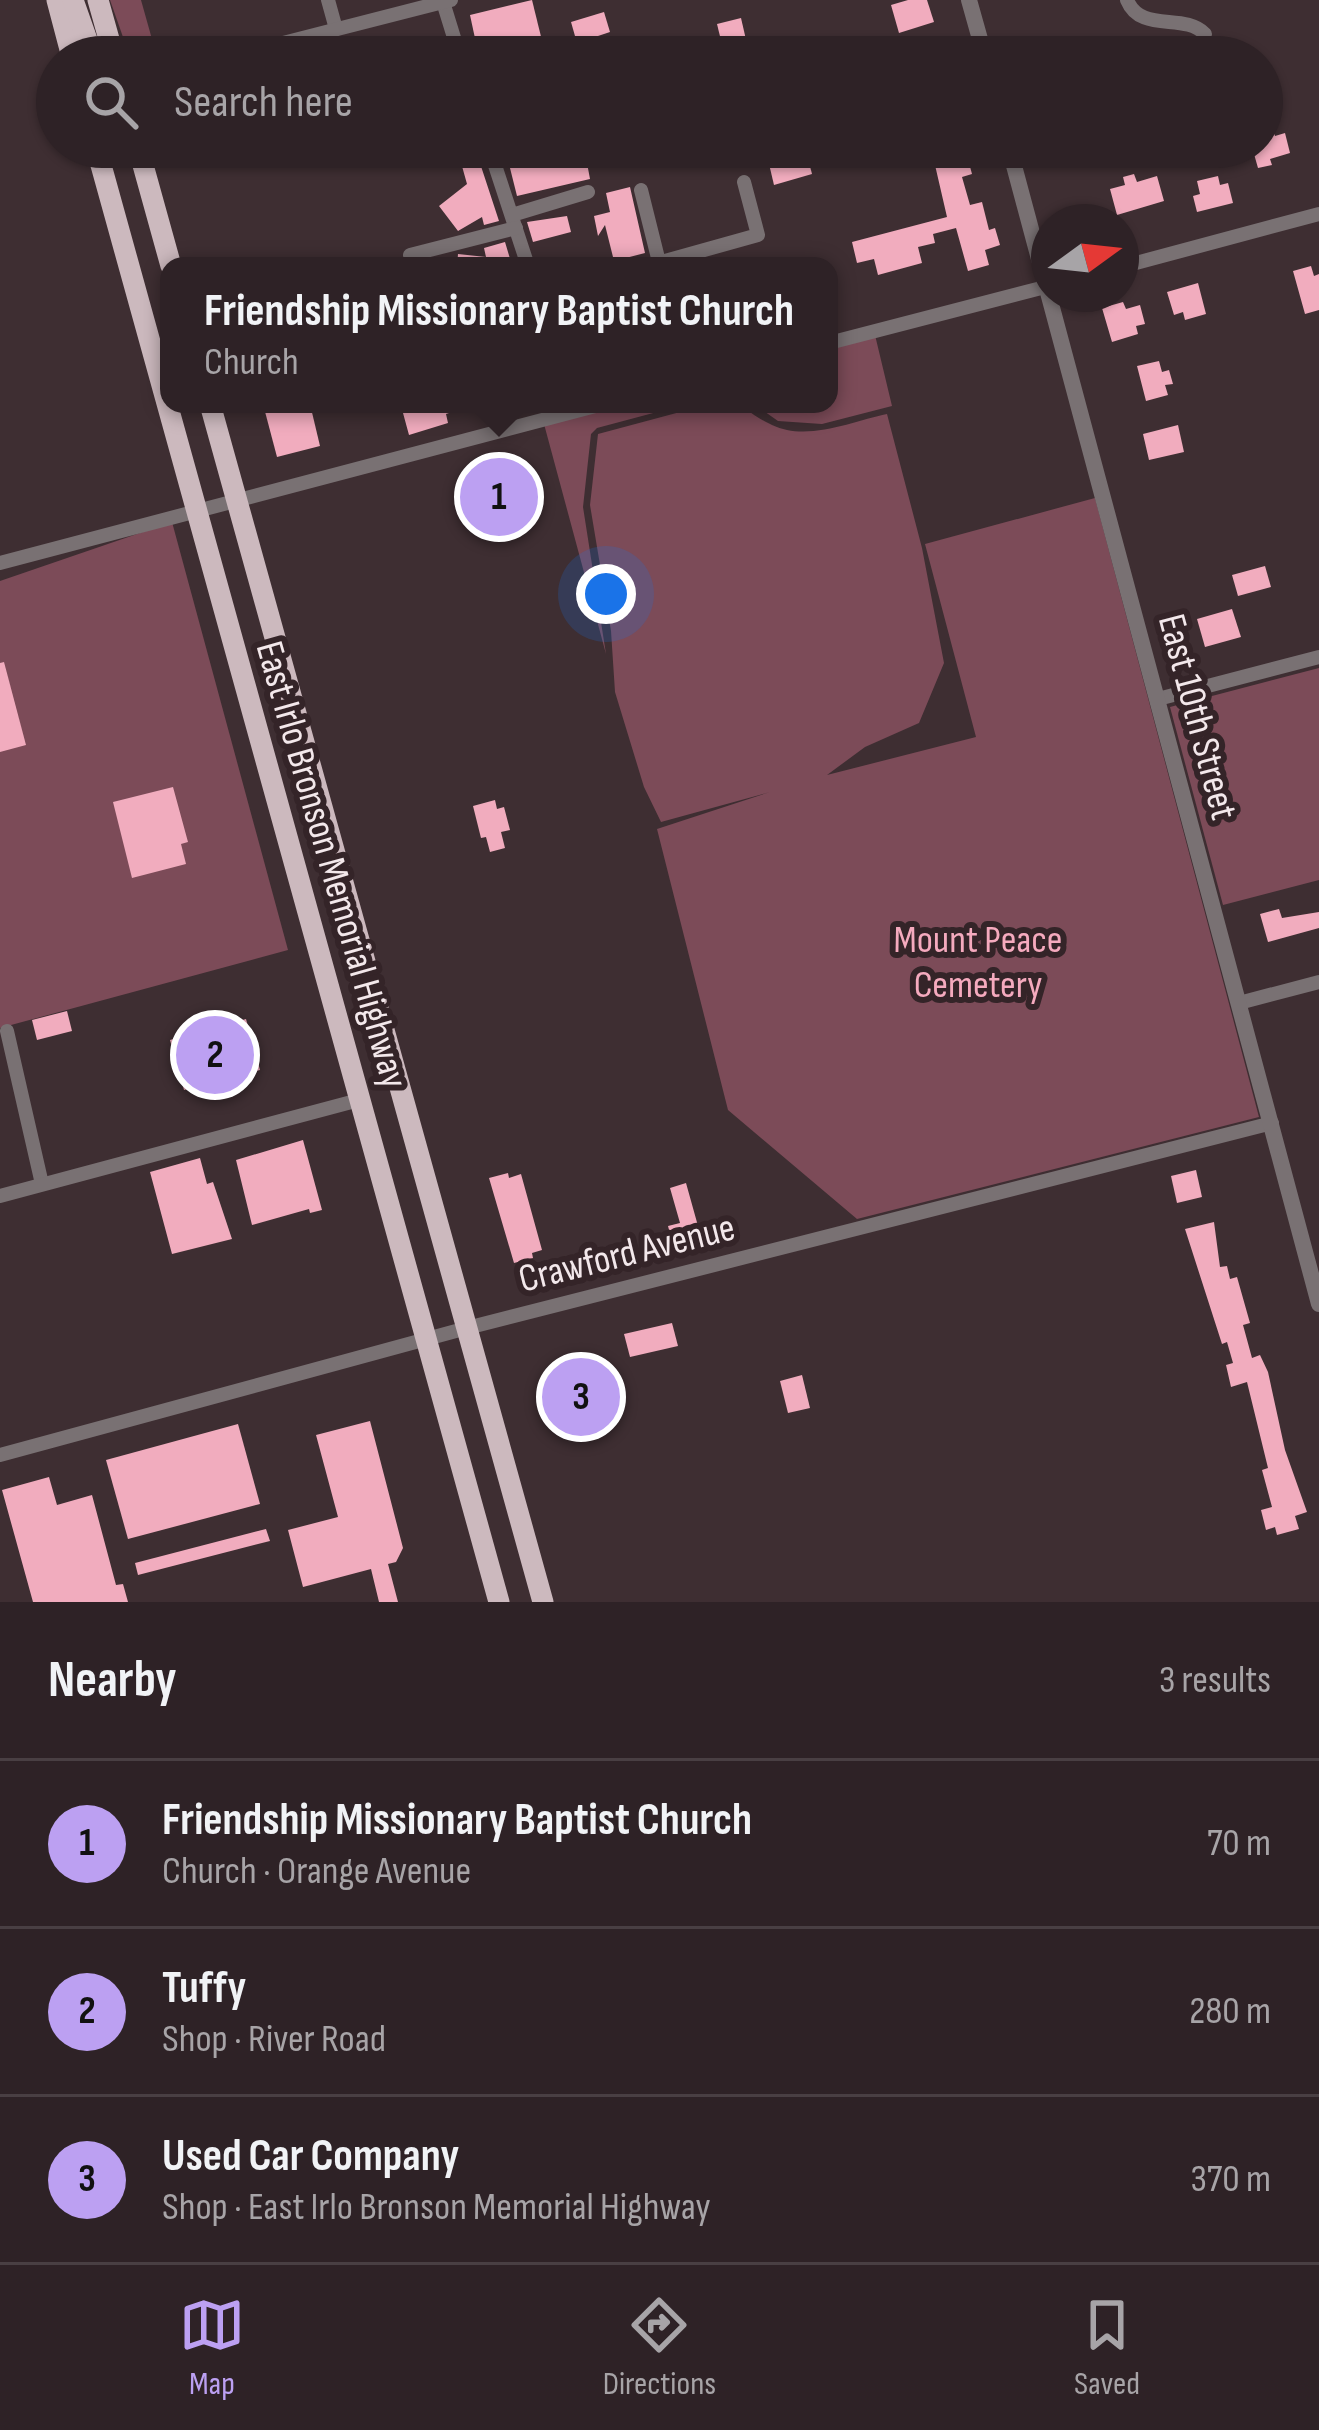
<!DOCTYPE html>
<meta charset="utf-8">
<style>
:root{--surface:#2e2226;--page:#3a2f32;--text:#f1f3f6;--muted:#a7a4a7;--line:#493f43;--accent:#bca0f2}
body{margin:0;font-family:"Sofia Sans Condensed",sans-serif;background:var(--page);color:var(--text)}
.compass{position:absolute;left:1031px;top:204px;width:108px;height:108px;border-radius:50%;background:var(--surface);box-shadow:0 3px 9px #0004;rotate:75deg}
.you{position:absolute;left:606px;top:594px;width:42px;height:42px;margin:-30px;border:9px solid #fff;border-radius:50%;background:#1a73e8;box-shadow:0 0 0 18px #1a73e833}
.badge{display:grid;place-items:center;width:78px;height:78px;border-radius:50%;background:var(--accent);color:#111;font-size:39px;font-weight:700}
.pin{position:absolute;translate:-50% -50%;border:6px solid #fff;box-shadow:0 3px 12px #0006}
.popup{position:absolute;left:160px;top:257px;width:678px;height:156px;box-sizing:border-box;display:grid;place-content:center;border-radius:24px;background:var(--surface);filter:drop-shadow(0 3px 9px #0005);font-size:39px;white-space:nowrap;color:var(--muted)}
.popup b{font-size:45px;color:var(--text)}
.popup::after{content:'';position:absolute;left:50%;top:100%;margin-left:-24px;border:24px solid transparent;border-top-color:var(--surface)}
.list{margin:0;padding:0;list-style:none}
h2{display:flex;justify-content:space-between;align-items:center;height:156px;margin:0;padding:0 48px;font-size:51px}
h2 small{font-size:39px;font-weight:400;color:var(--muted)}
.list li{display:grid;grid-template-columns:78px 1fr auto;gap:36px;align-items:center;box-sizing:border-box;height:168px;padding:0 48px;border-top:3px solid var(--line)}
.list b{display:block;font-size:45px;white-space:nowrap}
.list p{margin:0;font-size:39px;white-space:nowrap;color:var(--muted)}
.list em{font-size:39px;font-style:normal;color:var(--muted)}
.icon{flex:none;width:66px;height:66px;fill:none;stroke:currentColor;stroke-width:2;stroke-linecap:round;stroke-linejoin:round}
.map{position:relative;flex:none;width:1319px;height:1602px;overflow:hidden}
.search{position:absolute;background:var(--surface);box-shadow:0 3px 9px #0004;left:36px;right:36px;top:36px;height:132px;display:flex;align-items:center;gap:30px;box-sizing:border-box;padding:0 42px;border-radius:66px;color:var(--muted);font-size:45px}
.sheet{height:660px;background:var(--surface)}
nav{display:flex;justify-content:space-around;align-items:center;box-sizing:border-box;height:168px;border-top:3px solid var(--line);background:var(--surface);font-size:33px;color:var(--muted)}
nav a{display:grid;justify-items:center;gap:6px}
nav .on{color:var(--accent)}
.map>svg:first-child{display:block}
.green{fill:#7c4b58}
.building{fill:#f1acbe}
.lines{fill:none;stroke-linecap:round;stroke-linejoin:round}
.minor{stroke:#797173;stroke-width:14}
.tertiary{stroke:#797173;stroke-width:16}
.trunk{stroke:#ccb9be;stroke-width:21}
.labels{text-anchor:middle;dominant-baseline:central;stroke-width:12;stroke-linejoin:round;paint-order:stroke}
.street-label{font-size:39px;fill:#f3e8eb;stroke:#342428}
.park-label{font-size:39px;fill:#f5aabe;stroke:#342428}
</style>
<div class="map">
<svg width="1319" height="1602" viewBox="0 0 1319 1602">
<rect width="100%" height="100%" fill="#3e2e32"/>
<g class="green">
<polygon points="110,0 141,0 157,57 130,57"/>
<polygon points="875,335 892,406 822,424 778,421 754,404 829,404 829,348"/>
<polygon points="619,404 687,404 597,428 591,434 583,507 606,654 544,424"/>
<path d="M710,404C753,404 740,410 772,425C807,442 853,421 887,414L922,548L944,663L919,723L865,747L827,775L976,737L925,544L1095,498L1259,1117L857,1219L728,1110L657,829L770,792L661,822L644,787L615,692L611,631L590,505L598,434Z"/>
<polygon points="172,522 288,950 0,1028 0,581"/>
<polygon points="1319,668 1319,880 1223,905 1170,707"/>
</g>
<g class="building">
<polygon points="532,0 546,57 479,57 470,15"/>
<polygon points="908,0 927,0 934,22 899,33 891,5"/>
<polygon points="604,12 610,32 577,43 571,22"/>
<polygon points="741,18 750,57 725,57 717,24"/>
<polygon points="1273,130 1275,136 1285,133 1290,153 1270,159 1272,165 1258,168 1252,147 1262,147 1262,132"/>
<polygon points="584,147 590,179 517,196 510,168 539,157"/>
<polygon points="765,147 805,147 812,174 774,185"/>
<polygon points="951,147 956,162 968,159 972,174 962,177 970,205 982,202 989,230 995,228 1000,245 985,250 989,265 968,271 956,228 933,234 935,243 918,247 922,263 878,275 874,259 857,263 852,242 947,217 932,152"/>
<polygon points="477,154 499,221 484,225 482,217 458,231 439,206 467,184 460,159"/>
<polygon points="1134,174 1137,182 1157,176 1164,201 1117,215 1110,189 1125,185 1123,177"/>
<polygon points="1218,176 1220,185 1228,183 1233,203 1197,212 1193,196 1200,194 1197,181"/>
<polygon points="630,187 645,253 614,261 605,225 598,236 594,216 610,212 606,193"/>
<polygon points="567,216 571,232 533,242 527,222"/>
<polygon points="505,242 511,262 497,266 457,266 458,254 486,257 484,248"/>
<polygon points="1311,266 1314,276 1319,274 1319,310 1305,314 1293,271"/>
<polygon points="1198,283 1206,314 1185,320 1183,312 1174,315 1167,292"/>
<polygon points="1123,302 1126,309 1140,305 1145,324 1136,326 1138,334 1112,342 1102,308"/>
<polygon points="1159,361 1162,372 1169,370 1173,384 1165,385 1168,395 1146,401 1137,366"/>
<polygon points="263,404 310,404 320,446 277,457"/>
<polygon points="420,404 469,404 470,406 446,414 448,423 409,435 403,413 421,408"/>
<polygon points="1178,425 1184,452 1149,460 1143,434"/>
<polygon points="496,461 503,487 521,482 524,496 489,506 479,466"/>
<polygon points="1265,566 1271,587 1238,596 1232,575"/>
<polygon points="1232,609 1241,637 1205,647 1197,619"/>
<polygon points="4,662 26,745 0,752 0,663"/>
<polygon points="173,787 188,842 181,844 186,864 132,878 113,802"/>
<polygon points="495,800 497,809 504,807 510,830 501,832 505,848 490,852 486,837 481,838 473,806"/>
<polygon points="1279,909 1282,918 1319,912 1319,928 1268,942 1260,914"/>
<polygon points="67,1011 72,1031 37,1040 32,1020"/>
<polygon points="246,1019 260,1070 184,1090 170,1040"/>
<polygon points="303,1140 322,1210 310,1213 309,1209 252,1225 236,1160"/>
<polygon points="200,1158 207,1184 213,1182 232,1239 172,1254 150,1172"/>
<polygon points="1196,1170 1202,1197 1177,1203 1171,1176"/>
<polygon points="508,1173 509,1178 521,1174 542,1250 532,1253 533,1258 514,1263 489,1178"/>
<polygon points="686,1183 698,1226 688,1229 694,1252 676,1257 668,1226 680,1223 670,1188"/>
<polygon points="1214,1222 1220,1267 1227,1266 1230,1279 1237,1277 1250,1323 1243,1325 1252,1358 1260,1355 1268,1372 1285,1450 1307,1512 1295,1516 1299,1529 1277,1535 1275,1527 1266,1530 1261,1510 1272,1507 1262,1470 1268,1468 1247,1382 1231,1387 1226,1365 1233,1363 1227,1342 1222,1344 1185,1229"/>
<polygon points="672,1323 678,1346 630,1357 624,1334"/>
<polygon points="802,1375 810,1408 788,1413 780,1381"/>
<polygon points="586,1378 595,1410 573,1416 564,1385"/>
<polygon points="370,1421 403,1548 396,1562 388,1564 398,1602 379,1602 371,1569 303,1587 288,1530 338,1517 316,1435"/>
<polygon points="238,1424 260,1504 128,1539 106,1460"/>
<polygon points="49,1477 57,1505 92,1495 116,1585 123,1584 128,1602 33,1602 2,1490"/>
<polygon points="266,1529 270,1541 138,1575 135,1563"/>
</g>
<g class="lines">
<g class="minor">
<polyline points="328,0 336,29"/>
<path d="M1127,0C1141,34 1184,12 1205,34"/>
<polyline points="443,2 460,57"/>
<polyline points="228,57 451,0"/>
<polyline points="489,147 528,266"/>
<polyline points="388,157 428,147"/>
<polyline points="641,190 659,262"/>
<polyline points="512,215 588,192"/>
<polyline points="410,255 516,228"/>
<polyline points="647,266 758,235 744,182"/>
<polyline points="1121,267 1319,214"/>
<polyline points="829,343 1049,286"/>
<polyline points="0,563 603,404"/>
<polyline points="1158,699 1319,657"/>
<polyline points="1239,1003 1319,982"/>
<polyline points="7,1031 42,1184"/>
<polyline points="0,1196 359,1100"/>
<polyline points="0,1455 467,1328 1272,1123"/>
</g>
<g class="tertiary">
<polyline points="969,0 985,57"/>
<polyline points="1009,147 1319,1304"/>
</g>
<g class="trunk">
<polyline points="57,0 72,57"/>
<polyline points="73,0 93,57"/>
<polyline points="98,0 114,57"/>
<polyline points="96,147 499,1602"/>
<polyline points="138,147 171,266"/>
<polyline points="210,404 543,1602"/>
</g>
</g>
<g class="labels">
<g class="street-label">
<text transform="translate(1197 717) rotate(75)">East 10th Street</text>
<text transform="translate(331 865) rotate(74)">East Irlo Bronson Memorial Highway</text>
<text transform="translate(627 1254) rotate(-14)">Crawford Avenue</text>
</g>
<g class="park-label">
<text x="978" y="940">Mount Peace<tspan x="978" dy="45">Cemetery</tspan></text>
</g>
</g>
</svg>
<svg class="compass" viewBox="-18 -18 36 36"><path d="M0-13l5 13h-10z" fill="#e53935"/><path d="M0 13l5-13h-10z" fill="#a7a4a7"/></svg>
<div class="you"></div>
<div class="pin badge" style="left:499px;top:497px">1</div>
<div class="popup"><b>Friendship Missionary Baptist Church</b>Church</div>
<div class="pin badge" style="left:215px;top:1055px">2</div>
<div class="pin badge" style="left:581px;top:1397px">3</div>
<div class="search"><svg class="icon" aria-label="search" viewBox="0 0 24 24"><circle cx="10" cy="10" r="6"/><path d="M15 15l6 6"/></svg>Search here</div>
</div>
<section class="sheet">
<h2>Nearby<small>3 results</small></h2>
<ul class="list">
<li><span class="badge">1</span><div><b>Friendship Missionary Baptist Church</b><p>Church · Orange Avenue</p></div><em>70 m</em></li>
<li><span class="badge">2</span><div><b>Tuffy</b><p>Shop · River Road</p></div><em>280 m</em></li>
<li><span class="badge">3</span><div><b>Used Car Company</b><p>Shop · East Irlo Bronson Memorial Highway</p></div><em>370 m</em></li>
</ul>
</section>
<nav>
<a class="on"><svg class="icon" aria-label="map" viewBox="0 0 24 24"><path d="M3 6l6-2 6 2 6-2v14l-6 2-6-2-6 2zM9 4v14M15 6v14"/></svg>Map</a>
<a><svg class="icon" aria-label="directions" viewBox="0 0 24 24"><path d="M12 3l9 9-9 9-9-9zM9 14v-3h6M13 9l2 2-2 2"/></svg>Directions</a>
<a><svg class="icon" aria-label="saved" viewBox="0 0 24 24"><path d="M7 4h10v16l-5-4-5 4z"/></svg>Saved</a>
</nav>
